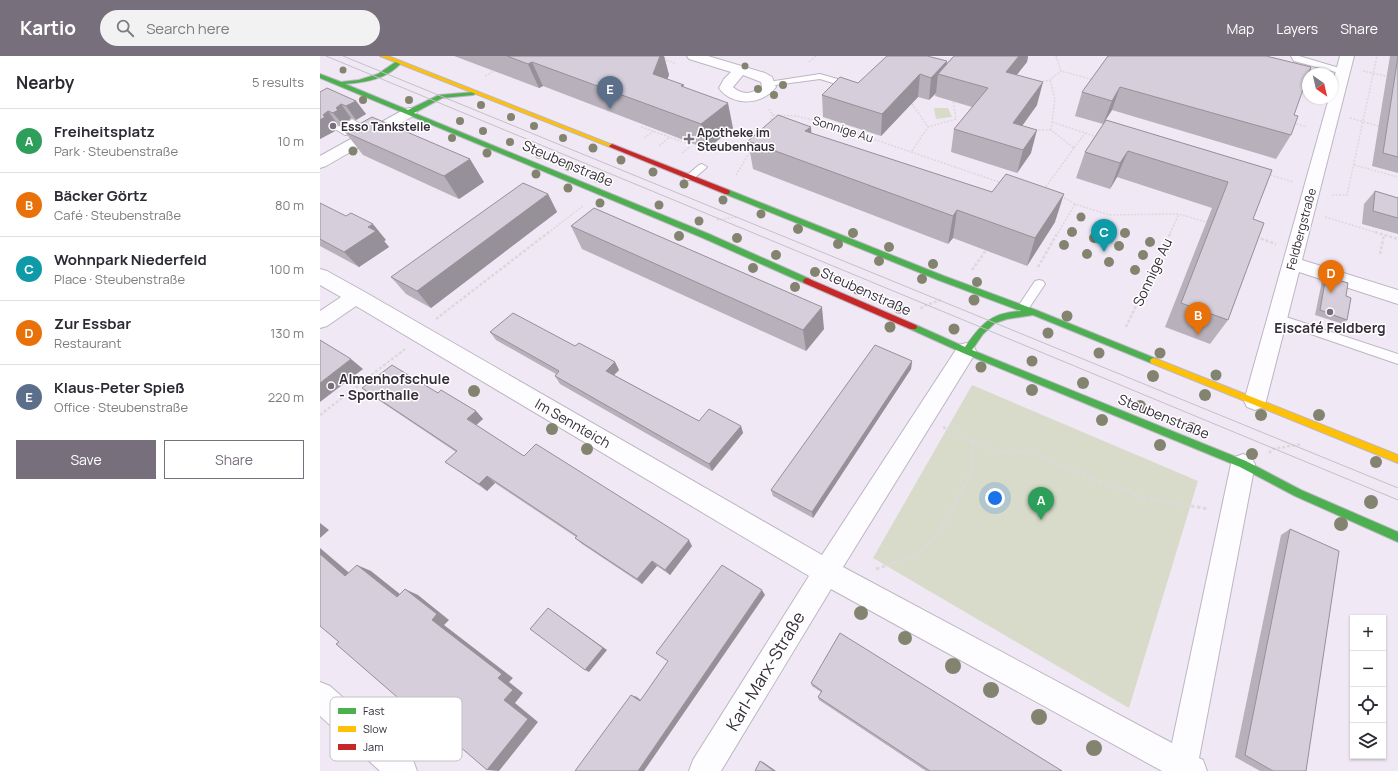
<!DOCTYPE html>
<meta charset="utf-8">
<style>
:root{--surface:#fff;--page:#f2f2f3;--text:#2b2b33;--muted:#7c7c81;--line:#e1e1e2;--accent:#776f7c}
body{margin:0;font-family:Manrope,sans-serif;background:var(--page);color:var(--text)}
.controls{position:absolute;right:12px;bottom:12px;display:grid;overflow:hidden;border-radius:0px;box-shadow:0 1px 3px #0004}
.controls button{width:36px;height:36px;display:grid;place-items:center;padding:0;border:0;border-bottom:1px solid var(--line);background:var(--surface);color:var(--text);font:20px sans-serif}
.compass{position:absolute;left:982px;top:12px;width:36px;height:36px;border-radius:50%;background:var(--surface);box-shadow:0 1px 3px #0004;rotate:146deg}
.you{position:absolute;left:675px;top:442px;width:14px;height:14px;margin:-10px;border:3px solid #fff;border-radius:50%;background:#1a73e8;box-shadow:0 0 0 6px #1a73e833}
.badge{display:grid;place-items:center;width:26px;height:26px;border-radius:50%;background:var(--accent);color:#fff;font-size:13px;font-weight:700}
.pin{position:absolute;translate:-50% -33px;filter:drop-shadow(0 1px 2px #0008)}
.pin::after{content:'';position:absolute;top:21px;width:14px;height:12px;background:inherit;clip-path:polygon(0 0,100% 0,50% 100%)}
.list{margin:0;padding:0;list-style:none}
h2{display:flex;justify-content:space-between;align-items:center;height:52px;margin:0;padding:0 16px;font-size:17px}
h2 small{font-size:13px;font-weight:400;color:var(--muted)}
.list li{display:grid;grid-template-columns:26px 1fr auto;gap:12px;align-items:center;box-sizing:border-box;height:64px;padding:0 16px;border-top:1px solid var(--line)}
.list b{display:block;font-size:15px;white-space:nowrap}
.list p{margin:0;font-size:13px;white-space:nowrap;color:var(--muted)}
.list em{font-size:13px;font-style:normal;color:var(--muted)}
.actions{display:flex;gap:8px;padding:12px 16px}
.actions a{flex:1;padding:9px 0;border:1px solid var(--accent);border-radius:0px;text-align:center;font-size:14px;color:var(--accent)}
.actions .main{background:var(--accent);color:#fff}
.icon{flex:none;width:22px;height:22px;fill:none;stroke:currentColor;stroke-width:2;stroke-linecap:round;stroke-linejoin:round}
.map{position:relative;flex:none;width:1078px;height:715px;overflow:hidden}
header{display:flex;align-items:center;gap:24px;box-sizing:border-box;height:56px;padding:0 20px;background:var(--accent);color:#fff}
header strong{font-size:19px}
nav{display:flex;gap:22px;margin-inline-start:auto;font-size:14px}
.search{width:280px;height:36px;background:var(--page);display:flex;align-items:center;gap:10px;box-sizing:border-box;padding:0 14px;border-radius:22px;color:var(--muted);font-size:15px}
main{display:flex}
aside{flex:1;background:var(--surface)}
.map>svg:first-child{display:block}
.green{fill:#d8dbc9}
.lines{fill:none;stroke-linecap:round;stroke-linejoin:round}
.lane-casing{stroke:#bdb6c2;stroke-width:2}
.street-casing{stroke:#bdb6c2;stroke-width:2}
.fast-casing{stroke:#bdb6c2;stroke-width:2}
.slow-casing{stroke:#bdb6c2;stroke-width:2}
.jam-casing{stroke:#bdb6c2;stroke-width:2}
.path-far2{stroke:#dbd9dc;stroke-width:1.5;stroke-dasharray:2 1.5;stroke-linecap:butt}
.path-far1{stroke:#dbd9dc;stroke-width:2.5;stroke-dasharray:3 2;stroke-linecap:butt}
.path{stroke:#dbd9dc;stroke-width:3;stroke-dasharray:3.5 2.5;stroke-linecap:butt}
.lane{fill:#fdfcfe;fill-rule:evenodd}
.street{fill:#fdfcfe;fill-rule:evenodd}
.fast{fill:#4caf50;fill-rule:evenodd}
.slow{fill:#ffc107;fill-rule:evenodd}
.jam{fill:#c62828;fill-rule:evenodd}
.tram{stroke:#c3c1c5;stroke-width:1}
.tree{fill:#83846f}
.wall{fill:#b8b1bb}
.shaded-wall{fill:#969099}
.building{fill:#d6ceda;stroke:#969099}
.poi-dot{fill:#776f7c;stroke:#fff;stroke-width:1.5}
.labels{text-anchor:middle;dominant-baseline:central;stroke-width:3;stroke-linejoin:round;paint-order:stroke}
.far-poi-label{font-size:12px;font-weight:bold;fill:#362e3a;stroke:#fff;text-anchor:start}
.far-street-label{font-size:12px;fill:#362e3a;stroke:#fff}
.street-label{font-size:14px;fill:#362e3a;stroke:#fff}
.poi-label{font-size:14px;font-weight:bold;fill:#362e3a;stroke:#fff}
.near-street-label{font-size:17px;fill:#362e3a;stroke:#fff}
.key{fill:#fff;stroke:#c3c0c4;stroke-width:1}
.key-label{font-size:11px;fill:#362e3a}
</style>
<header>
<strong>Kartio</strong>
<div class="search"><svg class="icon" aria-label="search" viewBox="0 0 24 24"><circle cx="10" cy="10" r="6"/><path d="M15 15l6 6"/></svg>Search here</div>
<nav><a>Map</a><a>Layers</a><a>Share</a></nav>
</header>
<main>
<aside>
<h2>Nearby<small>5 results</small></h2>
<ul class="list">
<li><span class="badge" style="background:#2e9e5b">A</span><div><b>Freiheitsplatz</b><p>Park · Steubenstraße</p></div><em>10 m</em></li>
<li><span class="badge" style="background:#e8710a">B</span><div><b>Bäcker Görtz</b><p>Café · Steubenstraße</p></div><em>80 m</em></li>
<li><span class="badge" style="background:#0f9aa8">C</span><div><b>Wohnpark Niederfeld</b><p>Place · Steubenstraße</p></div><em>100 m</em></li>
<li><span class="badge" style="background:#e8710a">D</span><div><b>Zur Essbar</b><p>Restaurant</p></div><em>130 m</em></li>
<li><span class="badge" style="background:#5c6f8a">E</span><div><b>Klaus-Peter Spieß</b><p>Office · Steubenstraße</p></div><em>220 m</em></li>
</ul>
<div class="actions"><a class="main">Save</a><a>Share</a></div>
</aside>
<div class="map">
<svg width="1078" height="715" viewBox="0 0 1078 715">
<rect width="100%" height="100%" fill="#f1e8f6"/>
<g class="green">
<polygon points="614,52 628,52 632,61 616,63"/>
<polygon points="652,329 878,425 809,652 553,502"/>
</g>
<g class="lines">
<g class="lane-casing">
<g id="lane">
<polygon points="971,0 979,0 1026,14 1027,16 1023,18 974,5"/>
<polygon points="500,18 535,28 536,30 532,33 500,23 448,30 444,28 448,26"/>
<polygon points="32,63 42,69 40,77 25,79 15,73 19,70 26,73 33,73 33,70 28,66"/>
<polygon points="382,108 387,111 385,113 372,124 366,124 364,122 366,120 379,109"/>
<polygon points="719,224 723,225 725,228 707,255 703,256 699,255 697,252 715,225"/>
<polygon points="957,258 1078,298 1078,308 953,265 951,262 953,259"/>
</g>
</g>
<g class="street-casing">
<g id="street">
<path d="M367,0H388L445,17L452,21L456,31C443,49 412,51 399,32L404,23L411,16L369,3ZM423,19L441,26L442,30C433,38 423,40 413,31Z"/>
<polygon points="1020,0 1034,0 982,204 1078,234 1078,248 979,216 946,345 943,351 935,354 927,351 924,345 1009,42 1012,42 1012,30"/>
<polygon points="90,52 95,53 97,56 95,59 6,110 0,112 0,100 85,53"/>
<polygon points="0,213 7,215 43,235 502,499 639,289 646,287 653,289 656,295 653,301 523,511 852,687 911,408 915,401 923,398 931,401 935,408 879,702 883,704 887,715 842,715 511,533 401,715 369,715 373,704 489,520 36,250 7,270 0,272 0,255 21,241 0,229"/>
<polygon points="0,626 10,630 93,704 97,715 60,715 0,660"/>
</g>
</g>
<g class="fast-casing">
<g id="fast">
<path d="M77,5L82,6C67,23 47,26 25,28L88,54L119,39L155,36V38L153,39L122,42L94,57L389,178L490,223L491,225L490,227H484L383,182L0,22V18L21,26L39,24L58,18Z"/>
<path d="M405,134H409L624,220L716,254L837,303L838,305L837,307H831L713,259L687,263L675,267L663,278L652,294L926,405L981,434L1078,476V486L975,440L920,411L643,297L590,273L589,271L590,269H596L645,291C662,267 671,257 701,255L618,224L405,138Z"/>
</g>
</g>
<g class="slow-casing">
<g id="slow">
<polygon points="60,0 68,0 295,90 290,91"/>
<polygon points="834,302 1078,399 1078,407 831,307 830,305 831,303"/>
</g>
</g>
<g class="jam-casing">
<g id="jam">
<polygon points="292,88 409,134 410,136 409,138 405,138 290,91 289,90"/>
<polygon points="487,222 596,269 597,271 596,273 590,273 484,227 483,225 484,223"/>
</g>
</g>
<g class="path-far2">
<polyline points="736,0 741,15 774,24"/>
<polyline points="343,3 357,8"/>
<polyline points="489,6 496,0"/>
<polyline points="1043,15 1070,21"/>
<polyline points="165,20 176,14"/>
<polyline points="719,26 730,24 741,15"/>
<polyline points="590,45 608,71"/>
<polyline points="449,53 453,59 449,68"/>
<polyline points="453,59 476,60 509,68 682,127"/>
<polyline points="1030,62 1062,71"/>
<polyline points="732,66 777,81"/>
<polyline points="973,67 987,71"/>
<polyline points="321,71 372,89"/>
<polyline points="715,74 731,74"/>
<polyline points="324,82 334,75"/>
<polyline points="339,90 350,81"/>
<polyline points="754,92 765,77"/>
<polyline points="592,95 608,71 636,63 633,44"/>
<polyline points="362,97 372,89"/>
<polyline points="1034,109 1078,121"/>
<polyline points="947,118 973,126"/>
<polyline points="416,119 431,94"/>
<polyline points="723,132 725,132 754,92 731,74 735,43 730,24"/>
<polyline points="1012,139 1027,139 1057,0"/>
<polyline points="741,140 755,148 789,159 859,158 889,167"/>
<polyline points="1005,161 1058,177"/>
<polyline points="397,164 416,161"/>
<polyline points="228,177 264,149"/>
<polyline points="738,177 755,148"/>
<polyline points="850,177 859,158"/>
</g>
<g class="path-far1">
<polyline points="1055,176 1078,183"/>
<polyline points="936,181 956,188"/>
<polyline points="1060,198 1064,179"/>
<polyline points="718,211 738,176"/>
<polyline points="652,214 666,194"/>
<polyline points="601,253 603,250 621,244"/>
<polyline points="116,263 229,176"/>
<polyline points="806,271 851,176"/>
<polyline points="0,359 85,293"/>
<polyline points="623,371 653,385"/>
<polyline points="949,397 953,393 982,388"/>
<polyline points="652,410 653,385 678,396 714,397 742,410"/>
</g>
<g class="path">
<polyline points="740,409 775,424 828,443 889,453"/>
<polyline points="556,513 594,500 616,481 652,415 652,409"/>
</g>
<use href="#lane" class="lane"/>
<use href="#street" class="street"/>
<use href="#fast" class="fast"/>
<use href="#slow" class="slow"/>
<use href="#jam" class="jam"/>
<g class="tram">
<polyline points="6,0 1078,444"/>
<polyline points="23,0 1078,432"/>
</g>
</g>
<g class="tree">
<circle cx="425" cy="10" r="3.5"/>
<circle cx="23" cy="14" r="3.5"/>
<circle cx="463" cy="29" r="4"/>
<circle cx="438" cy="33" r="4"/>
<circle cx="454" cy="39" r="4"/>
<circle cx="43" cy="44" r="4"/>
<circle cx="89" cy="44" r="4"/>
<circle cx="161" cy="49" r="4"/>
<circle cx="191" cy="61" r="4"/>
<circle cx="140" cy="65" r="4"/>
<circle cx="214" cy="70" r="4"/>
<circle cx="105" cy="71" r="4"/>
<circle cx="163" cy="75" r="4"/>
<circle cx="132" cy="82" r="4"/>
<circle cx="243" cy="82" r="4"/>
<circle cx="190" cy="86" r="4"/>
<circle cx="273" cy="92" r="4.5"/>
<circle cx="33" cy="95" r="4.5"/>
<circle cx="167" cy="97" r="4.5"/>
<circle cx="219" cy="98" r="4.5"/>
<circle cx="301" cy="104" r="4.5"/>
<circle cx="248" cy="110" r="4.5"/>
<circle cx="333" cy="116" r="4.5"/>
<circle cx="216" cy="118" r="4.5"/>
<circle cx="277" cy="122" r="4.5"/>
<circle cx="364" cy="128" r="4.5"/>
<circle cx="248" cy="132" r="4.5"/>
<circle cx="403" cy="144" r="4.5"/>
<circle cx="280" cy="147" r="4.5"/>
<circle cx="339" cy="149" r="4.5"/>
<circle cx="441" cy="158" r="4.5"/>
<circle cx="761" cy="161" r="4.5"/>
<circle cx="379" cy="165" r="4.5"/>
<circle cx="784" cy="169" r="5"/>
<circle cx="478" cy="173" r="5"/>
<circle cx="752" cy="176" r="5"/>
<circle cx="533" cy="177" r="5"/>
<circle cx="805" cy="177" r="5"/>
<circle cx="359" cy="180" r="5"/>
<circle cx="417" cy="182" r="5"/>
<circle cx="774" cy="182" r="5"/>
<circle cx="830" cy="186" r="5"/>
<circle cx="518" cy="188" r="5"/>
<circle cx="744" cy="189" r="5"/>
<circle cx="799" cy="190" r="5"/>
<circle cx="569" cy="191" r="5"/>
<circle cx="767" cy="198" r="5"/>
<circle cx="456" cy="199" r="5"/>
<circle cx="823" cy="199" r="5"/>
<circle cx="559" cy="205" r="5"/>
<circle cx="789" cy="206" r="5"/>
<circle cx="613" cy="208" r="5"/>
<circle cx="433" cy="212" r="5"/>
<circle cx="815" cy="214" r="5"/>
<circle cx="495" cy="216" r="5"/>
<circle cx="602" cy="223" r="5"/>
<circle cx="657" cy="226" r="5"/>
<circle cx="475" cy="231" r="5"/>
<circle cx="538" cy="234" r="5"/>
<circle cx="654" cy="244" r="5.5"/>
<circle cx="579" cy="252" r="5.5"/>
<circle cx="747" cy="260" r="5.5"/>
<circle cx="570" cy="271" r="5.5"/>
<circle cx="634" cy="273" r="5.5"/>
<circle cx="728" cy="277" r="5.5"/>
<circle cx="779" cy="297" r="5.5"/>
<circle cx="840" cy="297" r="5.5"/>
<circle cx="712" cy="305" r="5.5"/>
<circle cx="661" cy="311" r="5.5"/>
<circle cx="896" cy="319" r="5.5"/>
<circle cx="833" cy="320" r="6"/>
<circle cx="763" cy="327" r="6"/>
<circle cx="712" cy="334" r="6"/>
<circle cx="154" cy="335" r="6"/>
<circle cx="885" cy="339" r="6"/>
<circle cx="820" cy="350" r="6"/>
<circle cx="941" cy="359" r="6"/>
<circle cx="999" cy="359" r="6"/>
<circle cx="782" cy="364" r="6"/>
<circle cx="871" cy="372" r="6"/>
<circle cx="232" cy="373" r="6"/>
<circle cx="840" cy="389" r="6"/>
<circle cx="267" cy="393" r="6"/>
<circle cx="932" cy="398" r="6"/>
<circle cx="1056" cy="406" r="6"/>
<circle cx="1051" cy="446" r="7"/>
<circle cx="1021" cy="468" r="7"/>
<circle cx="541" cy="557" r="7"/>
<circle cx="585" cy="582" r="7"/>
<circle cx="633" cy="610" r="8"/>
<circle cx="671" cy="634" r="8"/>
<circle cx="719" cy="661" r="8"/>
<circle cx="774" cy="692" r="8"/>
</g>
<g class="wall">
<polygon points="134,0 344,0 349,19 347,23 364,32 413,72 387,93 223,30 219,32"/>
<polygon points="634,0 708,0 707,6 696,19 717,49 702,69 711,97 697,117 631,96 634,73 652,51 615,40 616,37 609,44 598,41 561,80 503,61 502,39 538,27 627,5 626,8"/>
<polygon points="788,0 974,59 971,79 956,103 792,54 783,68 755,60 762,36"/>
<polygon points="1070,0 1078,0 1078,117 1052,110"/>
<polygon points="0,36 36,45 46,58 36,64 31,62 27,66 28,68 24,70 18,69 14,73 15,75 0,83"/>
<polygon points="786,64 952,114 933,163 908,264 890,288 845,271 892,152 797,121 790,133 756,122 765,96"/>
<polygon points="25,76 164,126 139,143 43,99"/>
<polygon points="491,77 735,166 707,210 633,182 628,188 433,113 428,85"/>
<polygon points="1055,135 1078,142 1078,178 1042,168 1044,148"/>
<polygon points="228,138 237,156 111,252 86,238 71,221"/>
<polygon points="0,147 66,184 64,185 69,191 39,211 0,190"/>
<polygon points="251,170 504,273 486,295 262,193"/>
<polygon points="1006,220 1026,240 1027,264 1023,268 995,259 1002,225"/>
<polygon points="170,276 255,290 295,306 299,314 294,319 379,365 421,370 423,377 392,415 240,328 235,320 236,318 176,284"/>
<polygon points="592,305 591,313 493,462 453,440 451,434"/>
<polygon points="42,332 118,337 156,355 163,363 156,369 204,400 372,490 350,519 337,510 322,528 262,488 255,482 256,481 175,427 167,435 134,412 125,406 136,396 51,339"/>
<polygon points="970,473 986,715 940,715 915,701 961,479"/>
<polygon points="491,627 742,715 606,715 499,644 498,641 501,636 492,630"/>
</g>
<g class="shaded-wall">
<polygon points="340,0 344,0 349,19 340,43 333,18"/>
<polygon points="699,0 708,0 707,6 681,39 686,16"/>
<polygon points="627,5 625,20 618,18 616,37 609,44 611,22"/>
<polygon points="212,6 223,30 219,32 208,8"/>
<polygon points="600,18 598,41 561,80 562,58"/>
<polygon points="723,26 717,49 688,90 693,67"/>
<polygon points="800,31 792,54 783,68 792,45"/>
<polygon points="36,45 46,58 36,64 26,50"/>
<polygon points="408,47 413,72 387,93 381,68"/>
<polygon points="21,48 31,62 27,66 28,68 24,70 13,57 16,52"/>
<polygon points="8,55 18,69 14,73 15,75 0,83 0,64 3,59"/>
<polygon points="491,71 493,99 485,75"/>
<polygon points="717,74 711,97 697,117 703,94"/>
<polygon points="808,95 797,121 790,133 800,107"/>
<polygon points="150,103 164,126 139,143 124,120"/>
<polygon points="228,138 237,156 111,252 97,235"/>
<polygon points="744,138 735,166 707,210 715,182"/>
<polygon points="637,154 633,182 628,188 633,160"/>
<polygon points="53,168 66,184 64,185 69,191 39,211 24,196 48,171"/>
<polygon points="502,251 504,273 486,295 483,274"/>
<polygon points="31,303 43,313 0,346 0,327"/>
<polygon points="592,305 591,313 493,462 492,456"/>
<polygon points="295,306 299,314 291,322 286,315"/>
<polygon points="156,355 163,363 154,371 147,363"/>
<polygon points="421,370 423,377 392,415 389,408"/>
<polygon points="167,420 175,427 167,435 159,428"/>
<polygon points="0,467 9,474 0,482"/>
<polygon points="369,484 372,490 350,519 345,514"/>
<polygon points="0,492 40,526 25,520 0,498"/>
<polygon points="332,505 337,510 322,528 317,523"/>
<polygon points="37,509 51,515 90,546 77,541"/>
<polygon points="85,533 98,539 129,564 124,569 193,622 189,626 203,637 195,647 218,666 179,715 167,714 184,644 178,622 112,564"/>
<polygon points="442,534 445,539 324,715 318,715"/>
<polygon points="228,552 287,594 269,616 265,614"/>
<polygon points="311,639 317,641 325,648 320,645"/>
<polygon points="109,664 120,670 107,667"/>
<polygon points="440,705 443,706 456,715 454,715"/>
</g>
<g class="building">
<polygon points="187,0 340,0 333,18 364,29 361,30 408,47 381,68 212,6 208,8"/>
<polygon points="567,0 607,0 627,5 611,22 600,18 562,58 502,39 520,21 538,27"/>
<polygon points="634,0 699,0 686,16 723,26 693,67 717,74 703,94 634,73 668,32 618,18"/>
<polygon points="788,0 946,0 991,11 974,59 978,60 971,79 800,31 792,45 762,36"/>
<polygon points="1078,0 1078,101 1063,97"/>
<polygon points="7,32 36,45 26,50 21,48 16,52 18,54 13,57 8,55 3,59 5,61 0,64 0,36"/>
<polygon points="458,59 491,71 485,75 672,136 686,118 744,138 715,182 637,154 633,160 428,85"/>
<polygon points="52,61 150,103 124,120 25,76"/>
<polygon points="786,64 952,114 933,163 944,167 908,264 861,247 908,126 808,95 800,107 765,96"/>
<polygon points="203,127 228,138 97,235 71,221"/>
<polygon points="1055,135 1078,142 1078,162 1053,155"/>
<polygon points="0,147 26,160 31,157 53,168 48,171 56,175 24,196 0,183"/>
<polygon points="274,152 502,251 483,274 251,170"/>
<polygon points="1006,220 1028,227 1026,240 1031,242 1027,264 1000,254"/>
<polygon points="193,257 255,290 259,287 295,306 286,315 379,365 389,353 421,370 389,408 235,320 239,315 170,276"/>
<polygon points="0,284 31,303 0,327"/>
<polygon points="555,289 592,305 492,456 451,434"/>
<polygon points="72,309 118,337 121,334 156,355 147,363 204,400 216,388 369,484 345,514 332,505 317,523 255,482 257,480 167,420 159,428 125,406 137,395 42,332"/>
<polygon points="970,473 1019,495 986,715 953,715 925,699"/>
<polygon points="0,498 25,520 37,509 77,541 85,533 117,558 112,564 182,618 178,622 193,634 184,644 208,663 167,714 109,664 107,667 16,588 19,586 0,570"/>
<polygon points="402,509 442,534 318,715 255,715 311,639 320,645 348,605 336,597"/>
<polygon points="228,552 283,592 265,614 210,573"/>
<polygon points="520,577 742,715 610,715 498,641 502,635 491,627"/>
<polygon points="440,705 454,715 435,715"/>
</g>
<g class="poi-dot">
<circle cx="13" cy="70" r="4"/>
<path d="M367 77h4v4h4v4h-4v4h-4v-4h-4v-4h4z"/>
<circle cx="1010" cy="256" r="4"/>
<circle cx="11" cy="330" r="4"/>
</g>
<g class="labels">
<g class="far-poi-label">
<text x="21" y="70">Esso Tankstelle</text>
<text x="377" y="76">Apotheke im<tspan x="377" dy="14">Steubenhaus</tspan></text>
</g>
<g class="far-street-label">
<text transform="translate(523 73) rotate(17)">Sonnige Au</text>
<text transform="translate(981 173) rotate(-75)">Feldbergstraße</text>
</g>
<g class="street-label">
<text transform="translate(248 107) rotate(23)">Steubenstraße</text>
<text transform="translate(832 216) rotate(-65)">Sonnige Au</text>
<text transform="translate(546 235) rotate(24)">Steubenstraße</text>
<text transform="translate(844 360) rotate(22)">Steubenstraße</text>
<text transform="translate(253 367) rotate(30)">Im Sennteich</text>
</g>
<g class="poi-label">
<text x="1010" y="271">Eiscafé Feldberg</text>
<text x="19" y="322" text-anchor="start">Almenhofschule<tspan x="19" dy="16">- Sporthalle</tspan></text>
</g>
<g class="near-street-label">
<text transform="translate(445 615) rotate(-59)">Karl-Marx-Straße</text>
</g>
</g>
<rect x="10" y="641" width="132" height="64" rx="6" class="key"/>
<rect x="18" y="652" width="18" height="6" fill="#4caf50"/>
<rect x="18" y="670" width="18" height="6" fill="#ffc107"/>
<rect x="18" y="688" width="18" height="6" fill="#c62828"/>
<g class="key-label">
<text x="43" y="659">Fast</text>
<text x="43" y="677">Slow</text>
<text x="43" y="695">Jam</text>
</g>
</svg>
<div class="controls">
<button>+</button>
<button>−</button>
<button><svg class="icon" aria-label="locate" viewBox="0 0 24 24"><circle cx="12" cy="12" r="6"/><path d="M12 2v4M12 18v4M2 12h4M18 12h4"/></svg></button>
<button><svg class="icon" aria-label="layers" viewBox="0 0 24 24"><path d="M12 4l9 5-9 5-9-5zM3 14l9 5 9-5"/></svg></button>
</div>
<svg class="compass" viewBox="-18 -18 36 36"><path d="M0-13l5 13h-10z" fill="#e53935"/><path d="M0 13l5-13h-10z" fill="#7c7c81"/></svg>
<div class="you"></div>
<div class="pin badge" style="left:721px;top:464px;background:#2e9e5b">A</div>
<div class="pin badge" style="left:878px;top:279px;background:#e8710a">B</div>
<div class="pin badge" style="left:784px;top:196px;background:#0f9aa8">C</div>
<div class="pin badge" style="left:1011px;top:237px;background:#e8710a">D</div>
<div class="pin badge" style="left:290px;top:53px;background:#5c6f8a">E</div>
</div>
</main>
